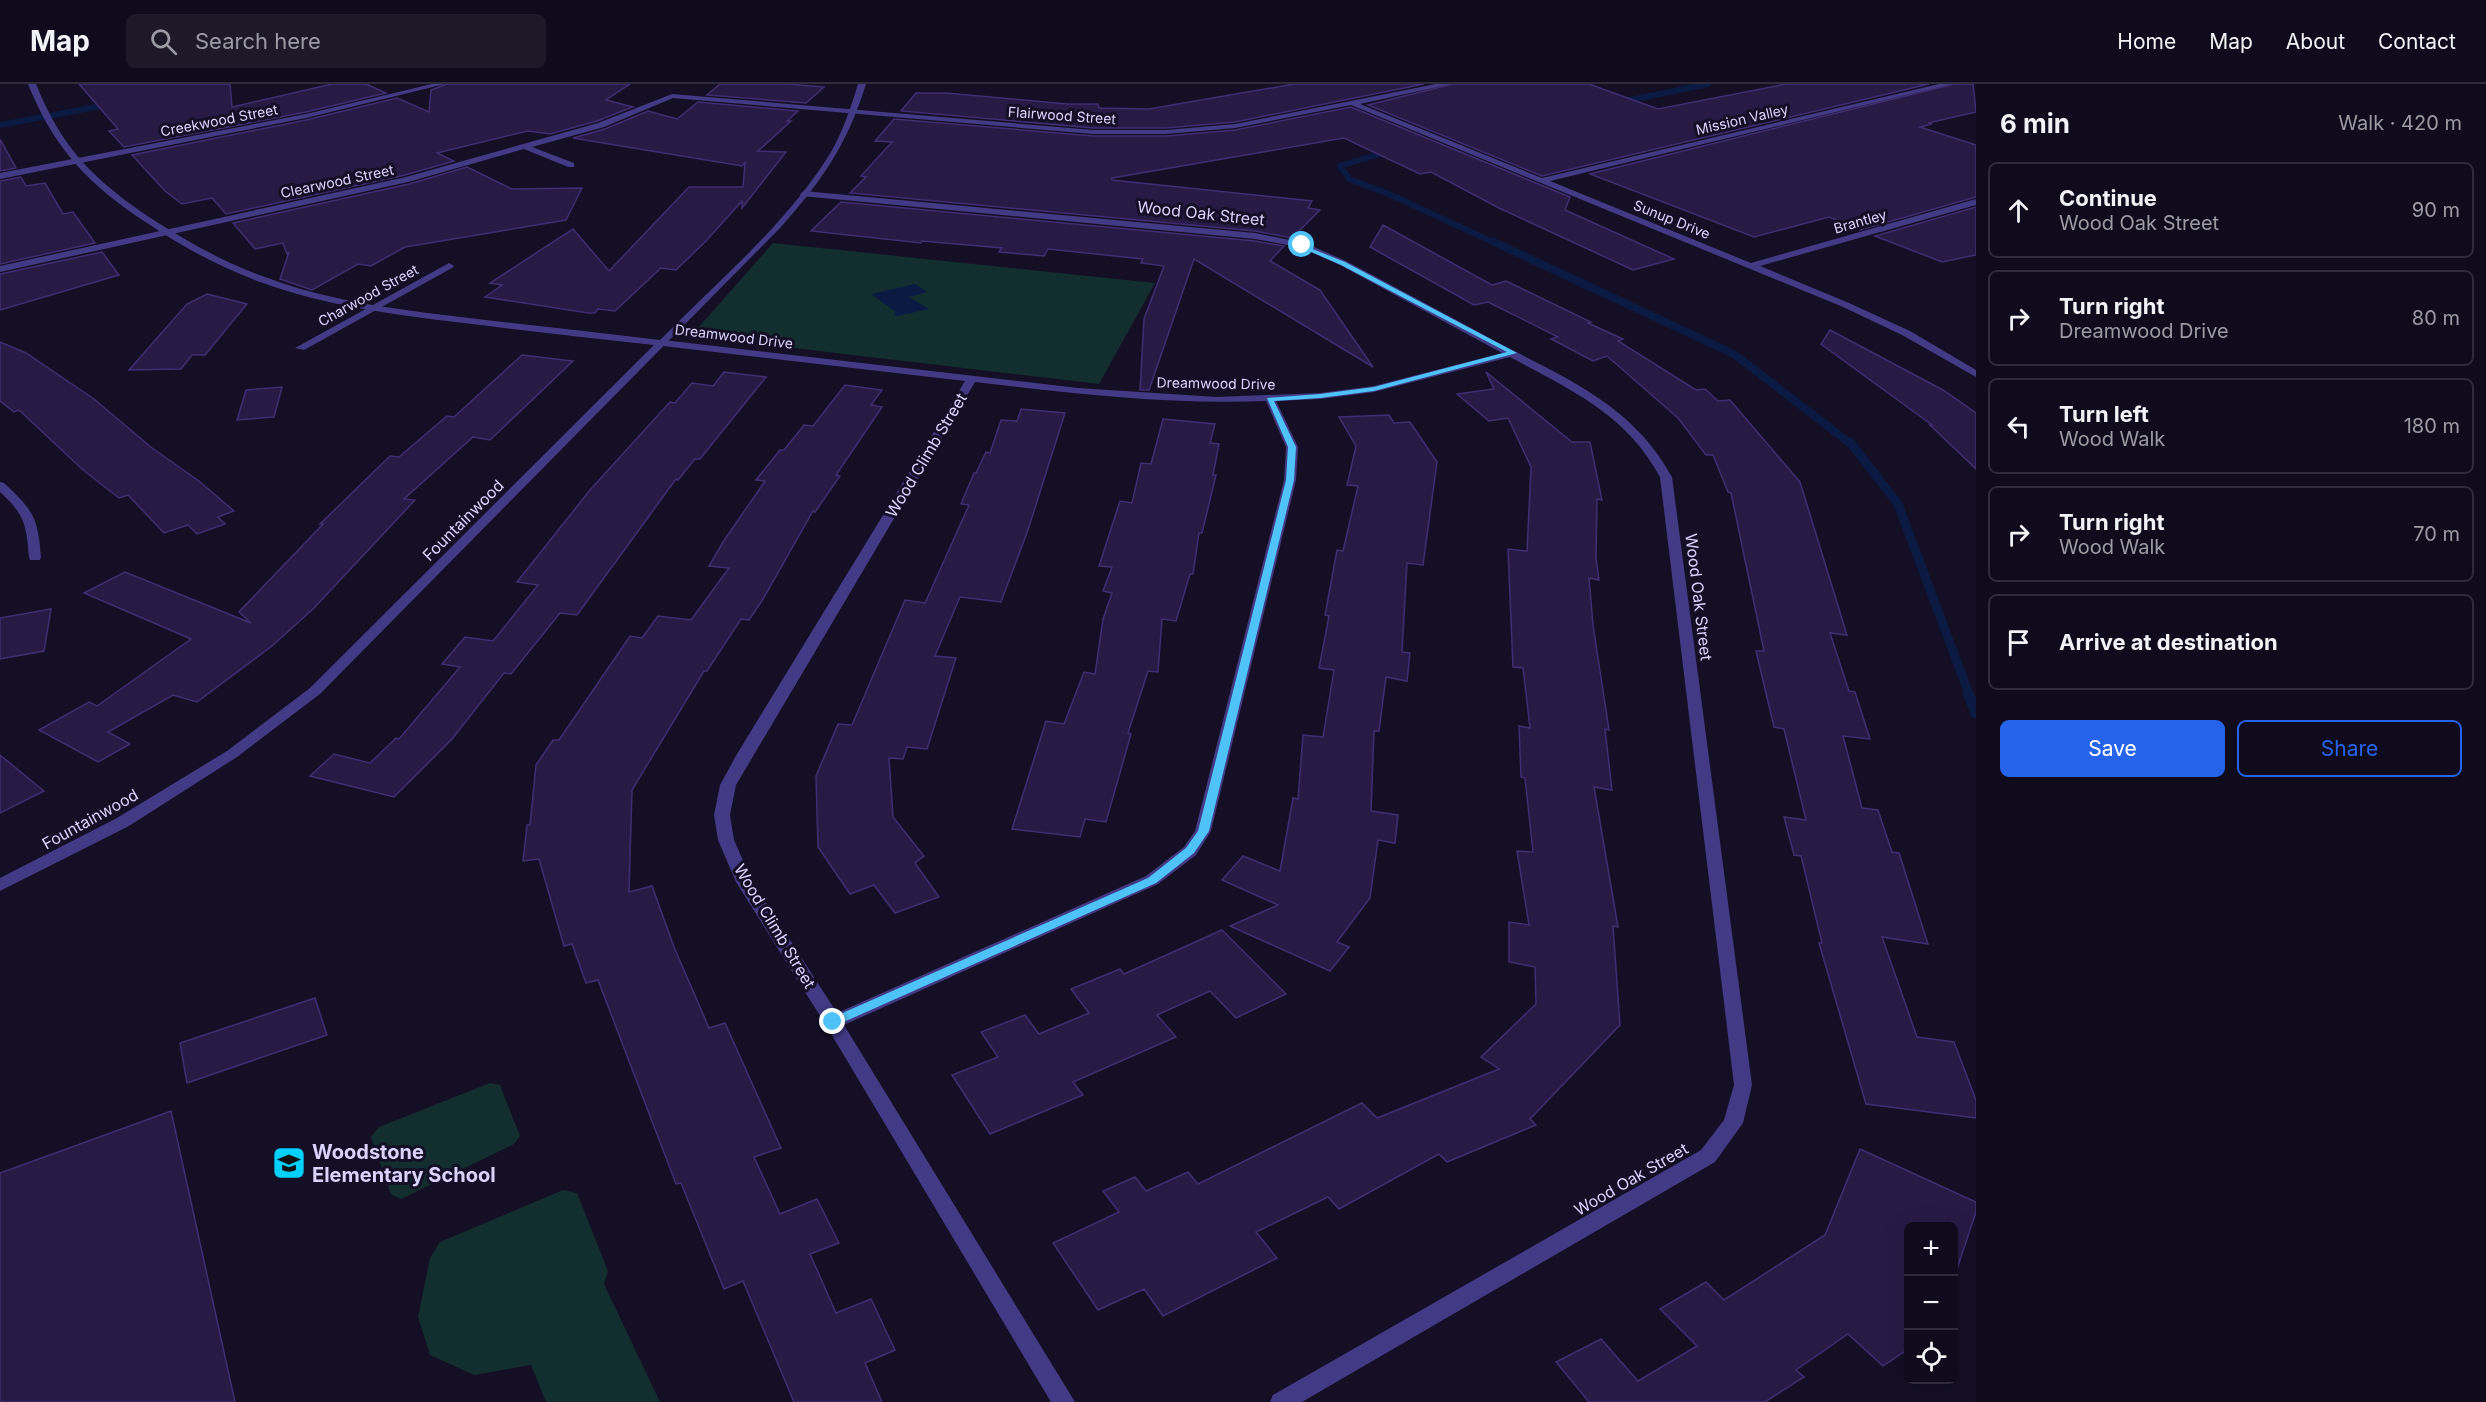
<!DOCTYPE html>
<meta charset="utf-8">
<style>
:root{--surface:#0f0b1c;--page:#1d1929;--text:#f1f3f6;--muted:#9b9ba3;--line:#2f2b3b;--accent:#2563eb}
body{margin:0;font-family:Inter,sans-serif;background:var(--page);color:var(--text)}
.controls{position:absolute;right:18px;bottom:18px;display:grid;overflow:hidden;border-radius:9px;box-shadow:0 6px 24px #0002}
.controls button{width:54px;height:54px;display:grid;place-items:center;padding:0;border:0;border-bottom:2px solid var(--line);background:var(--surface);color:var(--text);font:30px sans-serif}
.stop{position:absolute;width:18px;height:18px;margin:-14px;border:4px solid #4fc3f7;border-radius:50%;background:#fff}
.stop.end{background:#4fc3f7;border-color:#fff;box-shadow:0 2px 6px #0008}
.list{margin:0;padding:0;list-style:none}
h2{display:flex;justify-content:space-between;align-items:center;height:78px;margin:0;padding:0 24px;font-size:26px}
h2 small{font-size:20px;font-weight:400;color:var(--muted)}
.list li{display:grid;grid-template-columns:39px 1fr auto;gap:18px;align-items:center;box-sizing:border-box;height:96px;margin:0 12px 12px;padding:0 12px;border:2px solid var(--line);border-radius:9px}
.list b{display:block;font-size:22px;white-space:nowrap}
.list p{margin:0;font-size:20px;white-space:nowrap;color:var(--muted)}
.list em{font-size:20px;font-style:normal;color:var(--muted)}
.actions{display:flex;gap:12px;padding:18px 24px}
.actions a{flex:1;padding:14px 0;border:2px solid var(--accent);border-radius:9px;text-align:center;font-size:21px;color:var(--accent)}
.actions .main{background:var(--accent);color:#fff}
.icon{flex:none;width:33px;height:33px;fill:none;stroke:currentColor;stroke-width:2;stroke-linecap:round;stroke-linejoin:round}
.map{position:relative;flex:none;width:1976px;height:1318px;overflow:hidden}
header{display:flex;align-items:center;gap:36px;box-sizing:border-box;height:84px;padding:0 30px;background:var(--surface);border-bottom:2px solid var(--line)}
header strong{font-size:28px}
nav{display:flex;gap:33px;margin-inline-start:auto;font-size:21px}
.search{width:420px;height:54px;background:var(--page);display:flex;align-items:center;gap:15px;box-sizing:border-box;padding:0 21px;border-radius:9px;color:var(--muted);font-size:22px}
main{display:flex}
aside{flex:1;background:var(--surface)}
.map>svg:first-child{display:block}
.green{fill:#122e2f}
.water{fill:#0a1a42}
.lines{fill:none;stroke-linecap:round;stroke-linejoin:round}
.stream-far3{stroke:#0a1a42;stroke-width:6}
.stream-far2{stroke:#0a1a42;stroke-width:8}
.stream-far1{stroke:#0a1a42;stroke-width:9}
.stream{stroke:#0a1a42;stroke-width:11}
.building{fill:#271b46;stroke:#402d72;stroke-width:1.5}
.minor{fill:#423a84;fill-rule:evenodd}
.tertiary{fill:#423a84;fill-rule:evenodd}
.route{fill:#4fc3f7}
.labels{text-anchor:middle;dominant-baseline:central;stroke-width:6;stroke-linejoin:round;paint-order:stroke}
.far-street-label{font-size:14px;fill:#dbd3ff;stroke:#140f25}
.street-label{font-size:16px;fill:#dbd3ff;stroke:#140f25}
.near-poi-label{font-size:20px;font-weight:bold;fill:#dbd3ff;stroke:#140f25;text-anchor:start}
</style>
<header>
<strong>Map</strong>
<div class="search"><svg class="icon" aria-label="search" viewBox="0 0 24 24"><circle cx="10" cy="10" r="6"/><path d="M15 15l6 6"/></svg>Search here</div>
<nav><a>Home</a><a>Map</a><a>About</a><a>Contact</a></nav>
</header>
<main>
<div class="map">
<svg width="1976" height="1318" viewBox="0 0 1976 1318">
<rect width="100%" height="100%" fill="#140f25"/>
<g class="green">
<polygon points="773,159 1155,199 1099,300 691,252"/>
<polygon points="490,999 500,1001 520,1052 514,1060 401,1115 391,1110 371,1053 379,1043"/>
<polygon points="563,1106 577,1109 608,1187 604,1200 660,1318 546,1318 531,1281 474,1291 430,1271 418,1233 430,1174 440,1158"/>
</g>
<polygon class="water" points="915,200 927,208 909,213 929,225 897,232 894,230 896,228 871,210"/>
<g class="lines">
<g class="stream-far3">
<polyline points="1620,18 1708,0"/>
<polyline points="0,41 112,20"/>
<polyline points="1389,67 1340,82 1349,95 1389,110 1497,160"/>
</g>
<polyline class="stream-far2" points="1494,158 1734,270 1851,360"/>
<polyline class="stream-far1" points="1850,358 1898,420 1969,610"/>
<polyline class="stream" points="1968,609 1976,629"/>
</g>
<g class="building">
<polygon points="79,0 230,0 232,23 332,0 366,0 386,9 306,28 124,63 109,47 118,45"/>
<polygon points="447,0 630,0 606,16 633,23 597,37 550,50 528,47 437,69 454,77 405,91 226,130 212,114 182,120 165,107 132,71 306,36 397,14 429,28 431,6"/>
<polygon points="720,0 788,0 824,3 806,19 707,11"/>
<polygon points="1294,0 1424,0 1235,38 1166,44 1093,44 901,27 916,9 946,9 1067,20 1098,20 1099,24 1149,25"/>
<polygon points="1453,0 1589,0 1658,25 1786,0 1929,0 1542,92 1368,21"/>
<polygon points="1954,0 1973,0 1976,28 1928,39 1932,40 1920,43 1976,61 1976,113 1860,146 1829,133 1754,153 1590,90"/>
<polygon points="698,18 798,27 787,37 791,37 758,67 786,68 742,124 742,117 706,157 676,186 661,184 615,227 598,225 595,229 588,229 485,213 502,201 490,199 573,145 609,187 689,103 743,103 745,79 742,82 573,54 605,45 648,27 677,35"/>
<polygon points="1351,23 1570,113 1565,126 1674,175 1633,186 1499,124 1431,88 1420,90 1344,54 1112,94 1112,96 1312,117 1308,124 1320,126 1292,154 1255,147 850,109 866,93 861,92 892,58 875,57 894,35 1093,52 1166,52 1235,46"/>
<polygon points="0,55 16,84 0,87"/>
<polygon points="467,83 512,105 582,104 566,136 405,163 371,182 358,180 312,206 280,195 289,168 287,170 283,159 255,165 233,139 409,100"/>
<polygon points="21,93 26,102 45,99 63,130 73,128 95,159 0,180 0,97"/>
<polygon points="841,118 1255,157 1284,162 1270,177 1320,206 1373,283 1194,175 1149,306 1140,306 1144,235 1164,182 1141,179 1143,175 1048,165 1044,172 999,168 1002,164 922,157 921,159 811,147"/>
<polygon points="1976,123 1976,171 1942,178 1875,152"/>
<polygon points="1383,141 1492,201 1506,197 1591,238 1588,239 1623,255 1618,257 1696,306 1705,305 1718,317 1730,316 1800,398 1847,551 1830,549 1849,607 1855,608 1870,655 1843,652 1862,724 1878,726 1892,768 1899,769 1928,860 1882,853 1917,953 1954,958 1976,1016 1976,1034 1866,1020 1819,859 1822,859 1801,772 1794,771 1784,733 1806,736 1784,645 1774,643 1756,567 1764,567 1731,409 1728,408 1713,371 1706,371 1678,334 1607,272 1593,277 1551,255 1558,253 1488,218 1474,221 1370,163"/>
<polygon points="102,168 119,191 0,226 0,190"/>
<polygon points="207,210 247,220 205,271 192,271 181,285 129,286 187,220"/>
<polygon points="1830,246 1943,306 1976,329 1976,385 1930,341 1932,341 1821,260"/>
<polygon points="0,258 26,269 94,315 152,364 199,397 234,427 218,433 225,440 197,450 188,441 164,449 128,411 119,414 83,386 19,326 14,328 0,317"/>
<polygon points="522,271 573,277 490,356 473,353 404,415 415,416 314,524 272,562 197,618 173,611 108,648 130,660 98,678 39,646 89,618 97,622 191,555 84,509 125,488 251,539 239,528 323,440 320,440 390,372 399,373 447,332 454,333"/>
<polygon points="724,288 766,293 700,375 695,375 678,396 676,395 577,531 560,529 511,590 504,589 452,655 394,713 310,692 334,670 370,679 396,654 399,655 460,583 442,580 465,553 493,557 538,501 517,498 590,406 670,318 675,319 692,299 713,302"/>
<polygon points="1486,288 1572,358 1590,358 1602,416 1597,415 1596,474 1599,496 1589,494 1593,541 1609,646 1605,645 1612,706 1594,703 1618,843 1613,842 1620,941 1530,1035 1536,1041 1447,1078 1439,1070 1339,1125 1328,1113 1256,1148 1277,1174 1163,1232 1144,1205 1098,1226 1053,1159 1119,1128 1103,1107 1135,1093 1146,1107 1188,1088 1198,1100 1362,1019 1377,1034 1499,985 1481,973 1536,920 1535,883 1509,878 1509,838 1529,841 1517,767 1533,768 1525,694 1521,693 1519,642 1530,644 1523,584 1513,583 1508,465 1527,467 1531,383 1508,334 1489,337 1457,310 1494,305"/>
<polygon points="845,301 882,306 871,321 882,323 836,391 840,392 815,428 813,427 763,515 749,536 741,535 707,587 704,587 632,706 629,808 652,802 674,863 709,944 725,939 781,1064 754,1073 780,1130 817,1115 839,1159 810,1170 836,1229 871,1215 895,1266 865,1279 882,1318 794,1318 743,1197 724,1205 681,1099 676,1100 598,896 586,899 572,860 564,862 539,775 523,777 527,741 530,741 536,681 553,656 559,656 630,552 642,554 658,532 691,536 729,484 709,482 723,458 765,397 756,396 780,366 784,366 804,341 813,342"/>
<polygon points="282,303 274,333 237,336 246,306"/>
<polygon points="1021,325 1065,329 1028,446 1001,518 960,513 935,572 956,574 927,665 907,663 903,675 889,674 893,733 924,772 915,779 939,813 895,829 874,801 850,810 818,763 816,692 838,640 852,641 905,516 925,519 969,421 961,420 974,389 976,389 986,368 990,369 1001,336 1017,337"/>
<polygon points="1389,331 1394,339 1410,338 1437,378 1423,481 1407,479 1402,568 1410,569 1407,597 1386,593 1379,647 1374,647 1371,727 1398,731 1395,759 1378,756 1370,814 1337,858 1349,863 1330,887 1230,842 1278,821 1222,796 1243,772 1280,787 1293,714 1298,715 1303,651 1323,653 1334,586 1319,584 1329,532 1325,531 1337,466 1343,467 1358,402 1347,401 1356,362 1339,333"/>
<polygon points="1163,335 1215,340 1210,359 1219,360 1213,391 1216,391 1202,449 1199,449 1193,490 1190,490 1176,537 1162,535 1158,588 1148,587 1128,649 1131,650 1106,738 1085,735 1080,753 1012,745 1046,637 1064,640 1084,588 1095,590 1103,535 1112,509 1103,507 1112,483 1099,482 1120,417 1132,419 1141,379 1151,380"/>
<polygon points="51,525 44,567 0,575 0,534"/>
<polygon points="0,671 44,707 0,729"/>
<polygon points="1222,846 1286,910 1236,934 1210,907 1157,931 1176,953 1073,998 1083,1011 990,1050 952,991 998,973 981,948 1025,931 1039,950 1089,929 1071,905 1120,885 1124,890"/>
<polygon points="315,914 327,951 187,999 180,959"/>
<polygon points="171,1027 235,1318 0,1318 0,1089"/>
<polygon points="1860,1065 1976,1118 1976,1128 1953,1197 1953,1143 1908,1143 1908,1265 1883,1282 1848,1250 1796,1286 1804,1293 1765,1318 1589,1318 1556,1278 1601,1255 1638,1297 1697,1262 1660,1225 1706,1198 1724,1216 1825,1151"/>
</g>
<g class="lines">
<g class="minor">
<polygon points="432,0 445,0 306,34 0,95 0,89 306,30"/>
<polygon points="1436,0 1451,0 1360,20 1542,94 1939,0 1952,0 1550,97 1751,179 1976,115 1976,121 1760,182 1849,219 1910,247 1976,286 1976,293 1902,251 1843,223 1351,21 1235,44 1166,50 1093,50 673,14 604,43 532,63 574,79 574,83 568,83 524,65 408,98 0,188 0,182 406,93 598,39 672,10 1093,46 1166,46 1235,40"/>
<path d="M804,107L1255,149L1305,159L1346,177C1396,204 1446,230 1495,257C1565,294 1632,320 1672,393L1752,1001L1743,1039L1715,1078L1302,1318H1270L1273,1311L1701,1066L1724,1036L1734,1001L1660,393C1626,330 1571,306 1510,273L1374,308L1320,315L1276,317L1298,363L1296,396L1211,747L1196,771L1158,800L844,941L1075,1318H1051L827,943L736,798L718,756L714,731L720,701L737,670L965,297L663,262L658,259L663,256L1078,304L1217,313L1320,309L1374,302L1502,269L1340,181L1299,163L1255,155L801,112L800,110ZM975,298C1071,309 1168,321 1266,317L1286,363L1284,396L1195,747L1184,763L1146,792L837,929L752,797L734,756L730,731L736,701Z"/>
<polygon points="449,179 454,182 452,184 304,266 295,264"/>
<path d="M0,398L4,399C33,426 38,433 41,473L40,476H30L29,473C26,440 25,431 0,408Z"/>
</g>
<path class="tertiary" d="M28,0H36C62,65 94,96 152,135C188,158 225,179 265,193C328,217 395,225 461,233C527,241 593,248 660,256C718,197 787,140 831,68C843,47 851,23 858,0H866C847,61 822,97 780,144L320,610L237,673L129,742L0,807V794L117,734L227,667L310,604L654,261C591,254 527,247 464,239C395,231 326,222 260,198C220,183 182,163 147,139C89,101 54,65 28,0Z"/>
</g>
<polygon class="route" points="1300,160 1345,178 1517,269 1374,307 1320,314 1274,317 1296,363 1294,396 1209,747 1194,769 1156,799 837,941 829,941 829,935 1148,794 1186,764 1198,747 1286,396 1288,363 1267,314 1320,310 1374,303 1507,268 1341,181 1300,163"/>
<defs>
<g id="school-square" transform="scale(1.725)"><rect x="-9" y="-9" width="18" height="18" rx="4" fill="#01d0fc" stroke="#140f25"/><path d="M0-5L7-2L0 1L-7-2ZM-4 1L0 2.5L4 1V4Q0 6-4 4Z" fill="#111"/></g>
</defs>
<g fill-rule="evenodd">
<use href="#school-square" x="289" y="1079"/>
</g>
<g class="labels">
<g class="far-street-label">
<text transform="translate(1062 31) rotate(4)">Flairwood Street</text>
<text transform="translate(1742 35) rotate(-13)">Mission Valley</text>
<text transform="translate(219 36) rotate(-11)">Creekwood Street</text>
<text transform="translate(337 97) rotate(-12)">Clearwood Street</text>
<text transform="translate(1672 135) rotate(22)">Sunup Drive</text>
<text transform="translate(1860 137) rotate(-16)">Brantley</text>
<text transform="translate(368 211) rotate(-29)">Charwood Street</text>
<text transform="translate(734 252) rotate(7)">Dreamwood Drive</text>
<text transform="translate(1216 299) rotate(1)">Dreamwood Drive</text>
</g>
<g class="street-label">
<text transform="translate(1201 129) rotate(6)">Wood Oak Street</text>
<text transform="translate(926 371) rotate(-59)">Wood Climb Street</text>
<text transform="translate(463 436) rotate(-45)">Fountainwood</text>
<text transform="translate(1699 513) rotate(83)">Wood Oak Street</text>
<text transform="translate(90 735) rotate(-29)">Fountainwood</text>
<text transform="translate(775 842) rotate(59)">Wood Climb Street</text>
<text transform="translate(1631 1095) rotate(-30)">Wood Oak Street</text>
</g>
<g class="near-poi-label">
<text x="312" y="1068">Woodstone<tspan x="312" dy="23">Elementary School</tspan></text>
</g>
</g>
</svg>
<div class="controls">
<button>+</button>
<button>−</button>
<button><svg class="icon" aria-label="locate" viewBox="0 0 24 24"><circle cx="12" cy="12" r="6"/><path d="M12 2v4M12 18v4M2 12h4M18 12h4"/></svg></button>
</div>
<div class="stop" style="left:1302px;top:161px"></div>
<div class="stop end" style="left:833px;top:938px"></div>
</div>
<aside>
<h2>6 min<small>Walk · 420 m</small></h2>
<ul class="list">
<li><svg class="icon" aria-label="ahead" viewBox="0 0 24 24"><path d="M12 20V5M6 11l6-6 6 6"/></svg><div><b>Continue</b><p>Wood Oak Street</p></div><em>90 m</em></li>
<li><svg class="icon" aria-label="right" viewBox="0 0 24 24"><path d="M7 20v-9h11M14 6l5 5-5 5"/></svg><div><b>Turn right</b><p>Dreamwood Drive</p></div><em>80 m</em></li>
<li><svg class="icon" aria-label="left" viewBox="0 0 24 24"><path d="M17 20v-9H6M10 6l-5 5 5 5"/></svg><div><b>Turn left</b><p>Wood Walk</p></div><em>180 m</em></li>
<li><svg class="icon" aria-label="right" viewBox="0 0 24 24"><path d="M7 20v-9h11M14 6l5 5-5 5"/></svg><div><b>Turn right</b><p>Wood Walk</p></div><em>70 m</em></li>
<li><svg class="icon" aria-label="arrive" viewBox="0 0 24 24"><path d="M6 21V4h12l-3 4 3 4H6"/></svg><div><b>Arrive at destination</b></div></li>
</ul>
<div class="actions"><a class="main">Save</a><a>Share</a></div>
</aside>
</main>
